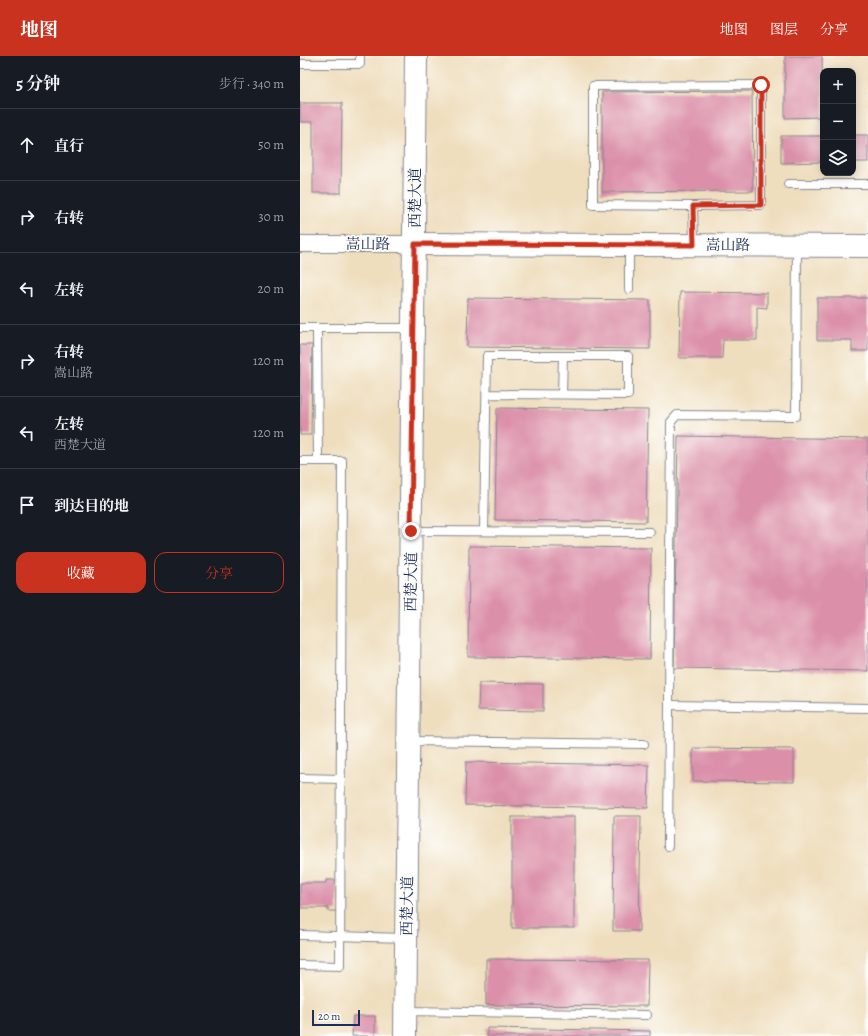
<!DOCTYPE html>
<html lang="zh">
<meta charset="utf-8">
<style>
:root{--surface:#171b24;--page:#20242c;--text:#f1f3f6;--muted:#9ea1a6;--line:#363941;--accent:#c8321e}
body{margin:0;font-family:Alegreya,"Noto Serif SC",serif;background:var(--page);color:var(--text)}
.controls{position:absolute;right:12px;top:12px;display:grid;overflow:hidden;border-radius:8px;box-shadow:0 2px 10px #0003}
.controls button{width:36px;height:36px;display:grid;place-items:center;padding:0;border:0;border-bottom:1px solid var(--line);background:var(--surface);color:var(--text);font:20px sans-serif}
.scale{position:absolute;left:12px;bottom:10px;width:48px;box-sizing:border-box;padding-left:4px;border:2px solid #1b2f5e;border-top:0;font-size:11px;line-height:14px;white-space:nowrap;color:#1b2f5e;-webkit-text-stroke:3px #fdfcf7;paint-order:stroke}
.stop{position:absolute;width:12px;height:12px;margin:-9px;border:3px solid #c8321e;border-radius:50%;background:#fff}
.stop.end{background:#c8321e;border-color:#fff;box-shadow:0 1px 4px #0008}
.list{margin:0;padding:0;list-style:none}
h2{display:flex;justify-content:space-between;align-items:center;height:52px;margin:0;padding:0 16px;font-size:17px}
h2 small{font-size:13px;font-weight:400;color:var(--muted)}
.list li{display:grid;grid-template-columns:26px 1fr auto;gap:12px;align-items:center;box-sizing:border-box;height:72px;padding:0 16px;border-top:1px solid var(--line)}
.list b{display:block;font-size:15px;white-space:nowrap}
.list p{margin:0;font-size:13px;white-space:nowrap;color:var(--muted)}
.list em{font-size:13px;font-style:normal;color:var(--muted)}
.actions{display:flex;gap:8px;padding:12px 16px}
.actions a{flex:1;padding:9px 0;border:1px solid var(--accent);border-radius:12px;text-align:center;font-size:14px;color:var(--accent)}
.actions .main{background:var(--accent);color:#fff}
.icon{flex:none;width:22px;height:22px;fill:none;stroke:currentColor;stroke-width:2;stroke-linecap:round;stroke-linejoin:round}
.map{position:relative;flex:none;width:568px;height:980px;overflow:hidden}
header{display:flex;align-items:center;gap:24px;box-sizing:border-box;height:56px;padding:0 20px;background:var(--accent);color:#fff}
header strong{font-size:19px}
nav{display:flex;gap:22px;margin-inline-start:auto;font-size:14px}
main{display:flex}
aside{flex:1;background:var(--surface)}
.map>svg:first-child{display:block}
.building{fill:#db8fa9}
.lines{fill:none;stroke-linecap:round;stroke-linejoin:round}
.lane-casing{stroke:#85868e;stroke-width:10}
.street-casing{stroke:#85868e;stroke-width:18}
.secondary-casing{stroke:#85868e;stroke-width:24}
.primary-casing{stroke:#85868e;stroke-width:24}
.lane{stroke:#fff;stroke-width:8}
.street{stroke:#fff;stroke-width:16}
.secondary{stroke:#fff;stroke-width:22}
.primary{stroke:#fff;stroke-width:22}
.route{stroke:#c8321e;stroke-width:5}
.labels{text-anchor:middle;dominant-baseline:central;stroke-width:3.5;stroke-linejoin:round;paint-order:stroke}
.street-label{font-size:15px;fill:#1b2f5e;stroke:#fdfcf7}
</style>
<header>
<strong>地图</strong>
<nav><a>地图</a><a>图层</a><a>分享</a></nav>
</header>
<main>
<aside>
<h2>5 分钟<small>步行 · 340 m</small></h2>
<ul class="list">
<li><svg class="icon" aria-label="ahead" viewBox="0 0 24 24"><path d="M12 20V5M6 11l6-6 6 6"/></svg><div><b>直行</b></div><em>50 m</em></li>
<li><svg class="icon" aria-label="right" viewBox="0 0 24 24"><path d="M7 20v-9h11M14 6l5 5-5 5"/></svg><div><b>右转</b></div><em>30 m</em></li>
<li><svg class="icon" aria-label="left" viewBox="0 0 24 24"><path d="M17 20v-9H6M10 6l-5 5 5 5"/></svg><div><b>左转</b></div><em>20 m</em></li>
<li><svg class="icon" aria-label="right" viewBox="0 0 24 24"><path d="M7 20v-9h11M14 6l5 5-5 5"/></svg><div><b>右转</b><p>嵩山路</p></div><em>120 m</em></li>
<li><svg class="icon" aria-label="left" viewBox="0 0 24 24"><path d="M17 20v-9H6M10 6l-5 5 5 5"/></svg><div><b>左转</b><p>西楚大道</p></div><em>120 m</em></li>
<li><svg class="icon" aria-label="arrive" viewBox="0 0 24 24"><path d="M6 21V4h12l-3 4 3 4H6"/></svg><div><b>到达目的地</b></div></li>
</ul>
<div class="actions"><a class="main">收藏</a><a>分享</a></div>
</aside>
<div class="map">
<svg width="568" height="980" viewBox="0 0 568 980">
<rect width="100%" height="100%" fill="#fdfcf7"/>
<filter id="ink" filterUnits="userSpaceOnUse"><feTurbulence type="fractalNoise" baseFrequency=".025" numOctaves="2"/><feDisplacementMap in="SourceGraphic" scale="8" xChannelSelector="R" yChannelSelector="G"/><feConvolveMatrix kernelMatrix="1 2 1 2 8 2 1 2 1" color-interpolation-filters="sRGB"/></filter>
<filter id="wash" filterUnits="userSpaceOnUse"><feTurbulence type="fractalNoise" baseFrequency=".012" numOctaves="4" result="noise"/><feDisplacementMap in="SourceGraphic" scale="16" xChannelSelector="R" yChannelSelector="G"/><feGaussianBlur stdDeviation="0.9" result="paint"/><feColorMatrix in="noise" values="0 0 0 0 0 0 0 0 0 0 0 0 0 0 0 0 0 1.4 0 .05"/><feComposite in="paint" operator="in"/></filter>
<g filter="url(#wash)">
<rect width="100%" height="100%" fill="#efdebe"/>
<g id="blocks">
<g class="building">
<polygon points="485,0 522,0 523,61 485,62"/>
<polygon points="452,35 453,135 302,136 302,36"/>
<polygon points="0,47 42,47 41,137 13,137 13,66 0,66"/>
<rect x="553" y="79" width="15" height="27"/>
<polygon points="481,80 523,80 523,106 481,107"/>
<polygon points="380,236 467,237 467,252 457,251 457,284 423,284 422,302 379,302"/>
<polygon points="168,242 350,244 350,293 167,291"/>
<polygon points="517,242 568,242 568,295 552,295 552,284 517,284"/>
<polygon points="0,289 12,289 11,379 0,379"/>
<polygon points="197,352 348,354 346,466 195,464"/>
<polygon points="378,380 568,383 568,615 374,612"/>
<polygon points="169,490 351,492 350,603 168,601"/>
<polygon points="179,627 243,628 243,655 178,654"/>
<polygon points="393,692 494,693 494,726 393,725"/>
<polygon points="166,706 349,709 348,752 165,749"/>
<polygon points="314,760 341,760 339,875 313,875"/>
<rect x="212" y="761" width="62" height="111"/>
<polygon points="26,824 37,824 37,855 28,855 28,852 0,852 0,827 26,827"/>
<polygon points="186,903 348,904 347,950 186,949"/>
<polygon points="53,960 75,960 75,980 52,980"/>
<polygon points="187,972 350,975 350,980 187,980"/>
</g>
</g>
</g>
<g filter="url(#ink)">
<use href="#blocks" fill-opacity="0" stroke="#85868e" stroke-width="1"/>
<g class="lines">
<g class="lane-casing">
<g id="lane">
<polyline points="0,8 60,8 60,0"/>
<polyline points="488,128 568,128"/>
<polyline points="393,150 461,149 461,29 293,30 293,149 393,150 394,188"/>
<polyline points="329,190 329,233"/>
<polyline points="0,272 17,272"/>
<polyline points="262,338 263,300"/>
<polyline points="0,405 42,405 40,910 0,909"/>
<polyline points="18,405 17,272 111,272"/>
<polyline points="112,475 350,476"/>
<polyline points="184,475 187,300 328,300 328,339 187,338"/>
<polyline points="369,649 568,652"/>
<polyline points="109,685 344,688"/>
<polyline points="0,722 41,723"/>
<polyline points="368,790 371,366 377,359 496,360 497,190"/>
<polyline points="0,879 105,882"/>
<polyline points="106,955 347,959"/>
</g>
</g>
<g class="street-casing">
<polyline id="street" points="0,188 115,188"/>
</g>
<g class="secondary-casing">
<polyline id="secondary" points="115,188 568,190"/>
</g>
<g class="primary-casing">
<polyline id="primary" points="105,980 116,0"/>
</g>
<use href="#lane" class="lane"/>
<use href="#street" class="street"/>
<use href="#secondary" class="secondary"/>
<use href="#primary" class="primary"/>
</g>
</g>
<g class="lines" filter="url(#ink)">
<polyline class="route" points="111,475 115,188 394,189 393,150 461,149 461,29"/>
</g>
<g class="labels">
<g class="street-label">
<text transform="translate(115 142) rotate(-90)">西楚大道</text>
<text x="68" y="188">嵩山路</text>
<text x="428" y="189">嵩山路</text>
<text transform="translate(111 526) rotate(-89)">西楚大道</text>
<text transform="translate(107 850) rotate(-89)">西楚大道</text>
</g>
</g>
</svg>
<div class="controls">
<button>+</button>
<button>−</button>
<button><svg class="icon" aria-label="layers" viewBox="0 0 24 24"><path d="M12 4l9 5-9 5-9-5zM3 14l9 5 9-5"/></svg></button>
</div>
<div class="scale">20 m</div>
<div class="stop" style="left:461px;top:29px"></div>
<div class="stop end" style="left:111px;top:475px"></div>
</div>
</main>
